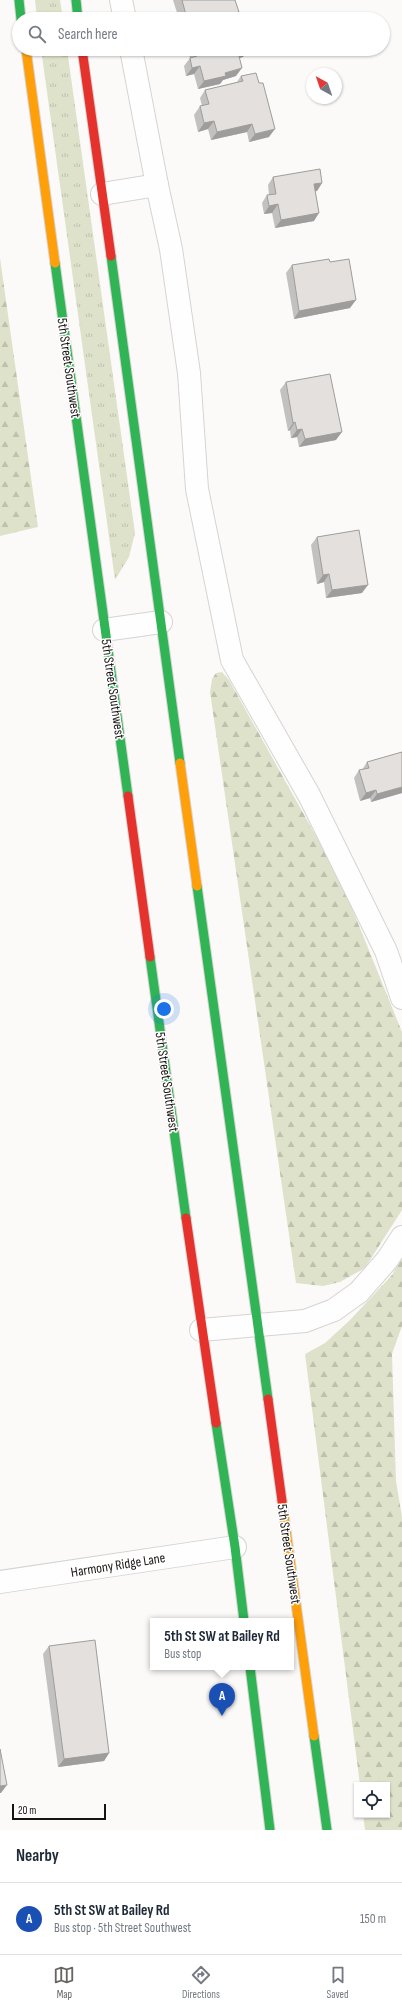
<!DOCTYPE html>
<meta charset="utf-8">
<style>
:root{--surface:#fff;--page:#f6f6f7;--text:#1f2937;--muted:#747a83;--line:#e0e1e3;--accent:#676462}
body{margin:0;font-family:"Sofia Sans Condensed",sans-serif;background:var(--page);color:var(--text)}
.controls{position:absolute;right:12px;bottom:12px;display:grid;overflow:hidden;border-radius:0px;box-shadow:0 1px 3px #0004}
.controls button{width:36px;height:36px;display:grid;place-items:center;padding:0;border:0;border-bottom:1px solid var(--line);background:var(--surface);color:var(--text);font:20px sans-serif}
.compass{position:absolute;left:306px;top:68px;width:36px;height:36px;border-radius:50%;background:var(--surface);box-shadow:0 1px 3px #0004;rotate:320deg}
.scale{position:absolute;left:12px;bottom:10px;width:94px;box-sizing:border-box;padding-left:4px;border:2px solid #171311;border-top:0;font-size:11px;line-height:14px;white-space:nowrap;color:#171311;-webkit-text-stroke:3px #fff;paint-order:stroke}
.you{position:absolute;left:164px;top:1009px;width:14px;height:14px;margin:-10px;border:3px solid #fff;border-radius:50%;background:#1a73e8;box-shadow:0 0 0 6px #1a73e833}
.badge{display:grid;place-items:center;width:26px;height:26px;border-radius:50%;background:var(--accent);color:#fff;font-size:13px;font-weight:700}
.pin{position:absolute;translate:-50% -33px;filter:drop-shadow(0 1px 2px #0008)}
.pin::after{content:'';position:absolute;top:21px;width:14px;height:12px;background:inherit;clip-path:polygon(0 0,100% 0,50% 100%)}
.popup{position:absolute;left:150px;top:1618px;width:144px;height:52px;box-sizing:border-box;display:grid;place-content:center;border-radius:0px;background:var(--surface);filter:drop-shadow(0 1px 3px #0005);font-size:13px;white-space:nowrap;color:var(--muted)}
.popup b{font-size:15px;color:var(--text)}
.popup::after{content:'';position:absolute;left:50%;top:100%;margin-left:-8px;border:8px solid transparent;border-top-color:var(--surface)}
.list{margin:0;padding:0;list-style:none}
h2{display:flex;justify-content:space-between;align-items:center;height:52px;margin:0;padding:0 16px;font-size:17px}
h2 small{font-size:13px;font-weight:400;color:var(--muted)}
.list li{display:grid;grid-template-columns:26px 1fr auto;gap:12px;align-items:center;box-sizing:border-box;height:72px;padding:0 16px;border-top:1px solid var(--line)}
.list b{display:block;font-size:15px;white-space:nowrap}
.list p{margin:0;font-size:13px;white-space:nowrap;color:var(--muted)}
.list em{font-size:13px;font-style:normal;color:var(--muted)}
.icon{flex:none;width:22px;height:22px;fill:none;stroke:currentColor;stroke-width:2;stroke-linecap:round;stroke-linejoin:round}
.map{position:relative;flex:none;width:402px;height:1830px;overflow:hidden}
.search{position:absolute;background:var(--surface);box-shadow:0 1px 3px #0004;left:12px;right:12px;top:12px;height:44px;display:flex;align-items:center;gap:10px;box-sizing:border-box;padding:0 14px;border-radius:22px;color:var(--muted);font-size:15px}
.sheet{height:124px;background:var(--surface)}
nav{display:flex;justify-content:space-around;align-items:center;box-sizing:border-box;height:56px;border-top:1px solid var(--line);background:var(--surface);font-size:11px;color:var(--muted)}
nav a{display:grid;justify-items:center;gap:2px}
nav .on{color:var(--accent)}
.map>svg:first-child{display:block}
.grass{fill:url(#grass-tufts)}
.forest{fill:url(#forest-firs)}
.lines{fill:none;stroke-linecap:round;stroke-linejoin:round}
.street-casing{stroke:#d6d4d2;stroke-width:24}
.fast-casing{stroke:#d6d4d2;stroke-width:11}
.slow-casing{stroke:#d6d4d2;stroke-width:11}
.jam-casing{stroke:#d6d4d2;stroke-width:11}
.street{stroke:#fffefe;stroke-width:22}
.fast{stroke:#30b455;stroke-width:9}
.slow{stroke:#ff9f0a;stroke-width:9}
.jam{stroke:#e5322d;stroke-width:9}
.wall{fill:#c3c1bf}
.shaded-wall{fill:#9f9d9b}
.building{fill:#e3e0de;stroke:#9f9d9b}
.labels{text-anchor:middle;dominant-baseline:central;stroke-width:3;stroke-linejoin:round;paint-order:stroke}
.street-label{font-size:14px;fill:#171311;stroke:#fff}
</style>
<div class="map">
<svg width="402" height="1830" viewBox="0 0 402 1830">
<defs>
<pattern id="grass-tufts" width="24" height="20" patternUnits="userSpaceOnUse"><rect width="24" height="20" fill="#dfe2cb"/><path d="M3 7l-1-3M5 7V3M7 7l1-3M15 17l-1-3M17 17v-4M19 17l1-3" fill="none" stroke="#bfc1ad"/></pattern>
<pattern id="forest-firs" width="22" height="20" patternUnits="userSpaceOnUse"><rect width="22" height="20" fill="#dfe2cb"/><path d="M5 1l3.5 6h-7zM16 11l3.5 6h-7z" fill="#bfc1ad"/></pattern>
</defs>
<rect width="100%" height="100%" fill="#fcfaf8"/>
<g class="grass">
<polygon points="35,0 60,0 63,19 37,19"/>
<polygon points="41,49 67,49 135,533 129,557 115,580"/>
</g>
<g class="forest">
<polygon points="0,258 38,527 0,536"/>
<polygon points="222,672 229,680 341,881 402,1032 402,1210 365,1268 340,1282 323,1286 296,1283 210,692 212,679 216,673"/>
<polygon points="402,1257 402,1326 392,1354 396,1481 402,1517 402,1830 365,1830 363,1815 387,1815 387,1785 360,1785 305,1354 325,1343 350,1320 392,1275"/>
</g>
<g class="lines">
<g class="street-casing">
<g id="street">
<polyline points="121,0 125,19"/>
<polyline points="131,49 157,185 171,249 189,373 197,489 232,660 309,795 386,951 402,998"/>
<polyline points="102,194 157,185"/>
<polyline points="104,630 161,622"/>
<polyline points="201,1330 305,1321 334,1310 359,1292 387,1260 402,1237"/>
<polyline points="0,1582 235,1547"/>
</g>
</g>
<g class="fast-casing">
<g id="fast">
<polyline points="19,0 21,19"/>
<polyline points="76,0 78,19"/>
<polyline points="111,256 180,763"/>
<polyline points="55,263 128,796"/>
<polyline points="197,886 268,1399"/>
<polyline points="150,957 186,1218"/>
<polyline points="216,1423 235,1547 244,1621"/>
<polyline points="250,1667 270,1830"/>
<polyline points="314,1736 327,1830"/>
</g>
</g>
<g class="slow-casing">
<g id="slow">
<polyline points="26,49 55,263"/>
<polyline points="180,763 197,886"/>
<polyline points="282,1501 314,1736"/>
</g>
</g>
<g class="jam-casing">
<g id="jam">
<polyline points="82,49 111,256"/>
<polyline points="128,796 150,957"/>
<polyline points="186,1218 216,1423"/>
<polyline points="268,1399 282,1501"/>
</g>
</g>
<use href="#street" class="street"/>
<use href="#fast" class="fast"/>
<use href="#slow" class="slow"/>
<use href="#jam" class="jam"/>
</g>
<g class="wall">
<polygon points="173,0 235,0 239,12 234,19 179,19"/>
<polygon points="187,49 248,49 243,57 239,58 236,76 223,80 220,84 198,89 194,74 186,76 184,66 190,58"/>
<polygon points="241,76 269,137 249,142 247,132 211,140 208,129 198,132 194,115 200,106 202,106 200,98 205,90 237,82"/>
<polygon points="273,177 322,183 317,191 315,191 314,221 275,228 272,213 264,214 262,203 267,195 269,195 268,185"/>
<polygon points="330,262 350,308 294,319 286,273 292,265"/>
<polygon points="286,382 336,440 299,447 297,437 291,438 290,430 288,431 280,390"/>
<polygon points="317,537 362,593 326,598 324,582 317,584 311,545"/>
<polygon points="367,762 402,793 371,802 370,798 360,801 354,778 359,770 362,770"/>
<polygon points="49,1646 109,1753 104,1761 58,1767 43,1654"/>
</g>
<g class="shaded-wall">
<polygon points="239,12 234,19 217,19"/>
<polygon points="248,49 243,57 232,60 238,52"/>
<polygon points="200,66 194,74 186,76 192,68"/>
<polygon points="242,68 236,76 223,80 220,84 198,89 204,81 225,73"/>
<polygon points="214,121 208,129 198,132 204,123"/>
<polygon points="252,124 247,132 211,140 217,132"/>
<polygon points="275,129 269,137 249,142 255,134"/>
<polygon points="322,183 317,191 308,193 314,184"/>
<polygon points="278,204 272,213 264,214 269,206"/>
<polygon points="319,213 314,221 275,228 281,220"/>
<polygon points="356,300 350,308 294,319 299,311"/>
<polygon points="295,422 290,430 288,431 293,423"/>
<polygon points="302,429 297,437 291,438 297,430"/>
<polygon points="342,432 336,440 299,447 305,439"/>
<polygon points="329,574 324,582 317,584 323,575"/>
<polygon points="368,585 362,593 326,598 332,590"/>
<polygon points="402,787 402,793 371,802 377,794"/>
<polygon points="376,790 370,798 360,801 366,793"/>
<polygon points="109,1753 104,1761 58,1767 64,1759"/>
<polygon points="7,1785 1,1793 0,1793 0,1786"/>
</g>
<g class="building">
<polygon points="182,0 235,0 239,12 217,19 187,19"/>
<polygon points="195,49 248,49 238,52 242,68 225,73 226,76 204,81 200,66 192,68 190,58 197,56"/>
<polygon points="256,73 259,83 263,83 275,129 255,134 252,124 217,132 214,121 204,123 200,106 209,104 205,90 243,81 241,76"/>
<polygon points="320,169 322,183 314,184 319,213 281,220 278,204 269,206 267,195 276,194 273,177"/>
<polygon points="329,259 330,262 349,259 356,300 299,311 292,265"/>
<polygon points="330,374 342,432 305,439 302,429 297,430 295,422 293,423 286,382"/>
<polygon points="359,530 368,585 332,590 329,574 323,575 317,537"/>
<polygon points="402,752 402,787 377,794 376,790 366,793 359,770 369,768 367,762"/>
<polygon points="95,1640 109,1753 64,1759 49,1646"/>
<polygon points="0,1749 7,1785 0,1786"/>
</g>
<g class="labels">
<g class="street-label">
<text transform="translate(69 368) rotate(82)">5th Street Southwest</text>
<text transform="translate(113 689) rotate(82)">5th Street Southwest</text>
<text transform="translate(167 1082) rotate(82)">5th Street Southwest</text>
<text transform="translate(289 1554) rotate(82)">5th Street Southwest</text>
<text transform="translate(118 1565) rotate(-9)">Harmony Ridge Lane</text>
</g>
</g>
</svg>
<div class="controls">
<button><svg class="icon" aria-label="locate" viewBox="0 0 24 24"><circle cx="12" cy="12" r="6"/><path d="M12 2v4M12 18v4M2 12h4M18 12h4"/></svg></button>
</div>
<svg class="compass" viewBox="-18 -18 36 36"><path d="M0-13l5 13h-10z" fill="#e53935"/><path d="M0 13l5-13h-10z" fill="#747a83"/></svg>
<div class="scale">20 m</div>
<div class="you"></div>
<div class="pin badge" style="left:222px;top:1716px;background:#1a4fb4">A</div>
<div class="popup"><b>5th St SW at Bailey Rd</b>Bus stop</div>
<div class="search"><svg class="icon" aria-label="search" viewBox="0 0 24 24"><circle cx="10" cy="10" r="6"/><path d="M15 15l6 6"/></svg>Search here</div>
</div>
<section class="sheet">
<h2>Nearby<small></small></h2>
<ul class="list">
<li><span class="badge" style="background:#1a4fb4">A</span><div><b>5th St SW at Bailey Rd</b><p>Bus stop · 5th Street Southwest</p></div><em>150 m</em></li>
</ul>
</section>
<nav>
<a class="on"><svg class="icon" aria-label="map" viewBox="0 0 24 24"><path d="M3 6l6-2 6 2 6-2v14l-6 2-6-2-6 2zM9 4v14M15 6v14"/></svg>Map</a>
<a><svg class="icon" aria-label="directions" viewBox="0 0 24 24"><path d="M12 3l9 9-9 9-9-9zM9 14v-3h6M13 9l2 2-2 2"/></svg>Directions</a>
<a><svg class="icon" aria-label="saved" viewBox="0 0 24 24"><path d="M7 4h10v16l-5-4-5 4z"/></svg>Saved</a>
</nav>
